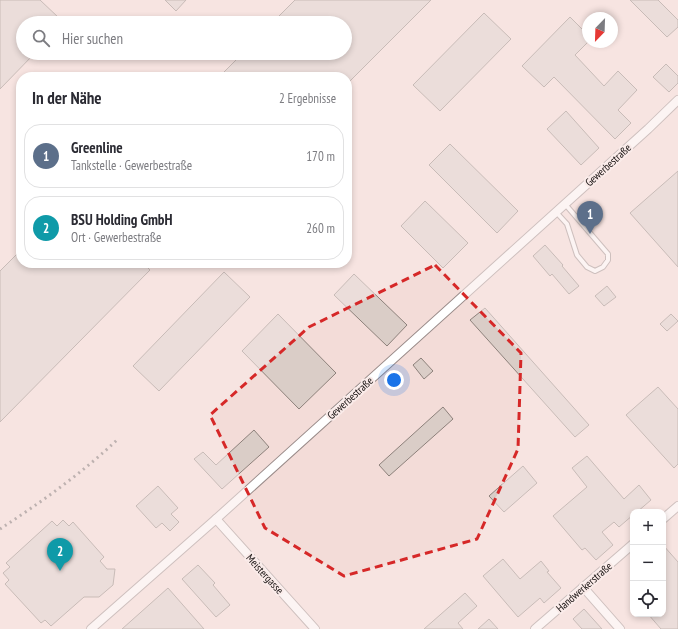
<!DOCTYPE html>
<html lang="de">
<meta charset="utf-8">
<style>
:root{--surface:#fff;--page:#f7f7f7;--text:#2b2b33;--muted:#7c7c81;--line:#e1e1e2;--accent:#d93025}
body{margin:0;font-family:"PT Sans Narrow",sans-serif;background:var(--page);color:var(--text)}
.controls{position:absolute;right:12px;bottom:12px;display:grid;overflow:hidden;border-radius:8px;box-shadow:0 2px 6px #0003}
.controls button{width:36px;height:36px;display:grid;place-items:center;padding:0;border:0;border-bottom:1px solid var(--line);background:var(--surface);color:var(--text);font:20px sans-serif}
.compass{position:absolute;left:582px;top:12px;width:36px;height:36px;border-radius:50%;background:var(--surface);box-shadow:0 2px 6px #0003;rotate:203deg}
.you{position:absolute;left:394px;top:380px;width:14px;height:14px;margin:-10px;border:3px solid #fff;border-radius:50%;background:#1a73e8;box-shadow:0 0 0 6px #1a73e833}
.badge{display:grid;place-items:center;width:26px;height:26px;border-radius:50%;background:var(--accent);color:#fff;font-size:13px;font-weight:700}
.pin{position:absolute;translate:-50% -33px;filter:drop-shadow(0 1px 2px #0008)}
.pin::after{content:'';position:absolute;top:21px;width:14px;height:12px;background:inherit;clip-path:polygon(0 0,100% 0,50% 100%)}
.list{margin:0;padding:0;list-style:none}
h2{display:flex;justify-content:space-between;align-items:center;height:52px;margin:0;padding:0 16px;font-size:17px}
h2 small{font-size:13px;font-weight:400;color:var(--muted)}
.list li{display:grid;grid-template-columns:26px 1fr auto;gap:12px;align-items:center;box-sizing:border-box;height:64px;margin:0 8px 8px;padding:0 8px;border:1px solid var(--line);border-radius:16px}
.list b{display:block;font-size:15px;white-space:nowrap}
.list p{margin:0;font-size:13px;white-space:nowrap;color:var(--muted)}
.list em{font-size:13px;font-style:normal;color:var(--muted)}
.icon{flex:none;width:22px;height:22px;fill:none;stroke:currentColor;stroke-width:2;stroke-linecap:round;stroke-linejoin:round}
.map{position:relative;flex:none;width:678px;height:629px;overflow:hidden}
.search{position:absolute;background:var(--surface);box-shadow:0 2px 6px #0003;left:16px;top:16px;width:336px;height:44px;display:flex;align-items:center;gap:10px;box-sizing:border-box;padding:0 14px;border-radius:22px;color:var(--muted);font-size:15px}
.panel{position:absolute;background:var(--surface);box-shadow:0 2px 6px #0003;left:16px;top:72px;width:336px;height:196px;border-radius:16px}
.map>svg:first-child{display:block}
.built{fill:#f3dcd8;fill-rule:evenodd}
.building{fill:#dacdc7;stroke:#8d817b}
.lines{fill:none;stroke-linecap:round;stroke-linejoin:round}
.service-casing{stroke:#9a8c8a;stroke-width:6}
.minor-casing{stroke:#9a8c8a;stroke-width:10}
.service{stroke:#fff;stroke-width:4}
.minor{stroke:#fff;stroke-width:8}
.rail{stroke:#756c6a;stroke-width:3;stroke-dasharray:2 4;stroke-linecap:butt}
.marked{fill:none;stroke:#d62828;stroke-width:3;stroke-dasharray:8 5;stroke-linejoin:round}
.labels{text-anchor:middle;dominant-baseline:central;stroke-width:4;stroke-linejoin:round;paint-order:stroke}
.street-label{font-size:11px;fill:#161110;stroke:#faebe9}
</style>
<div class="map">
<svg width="678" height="629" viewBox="0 0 678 629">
<rect width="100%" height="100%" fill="#faebe9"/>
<path class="built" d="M0,0H678V629H0ZM588,18H612V42H588ZM23,23H345V53H23ZM21,77H347V263H21ZM633,512H663V614H633Z"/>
<g class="building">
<polygon points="0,0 40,0 59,18 53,23 23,23 23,53 35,53 0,89"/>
<polygon points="165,0 186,0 176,11"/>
<polygon points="295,0 431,0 347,84 347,77 219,77 243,53 345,53 345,23 272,23"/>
<polygon points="630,0 658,0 678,20 678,27 667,37"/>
<polygon points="484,13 511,39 440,111 413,85"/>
<polygon points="570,17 588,35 588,42 575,55 604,86 618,71 637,90 618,110 631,123 615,139 554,77 544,87 522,66"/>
<polygon points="666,64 678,76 678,83 669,92 653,77"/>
<polygon points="566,111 599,148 581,165 547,129"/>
<polygon points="450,144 518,211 497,233 429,165"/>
<polygon points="678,171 678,267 630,213"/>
<polygon points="425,201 468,243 443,268 401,226"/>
<polygon points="545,245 563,265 562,266 579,286 569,294 552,274 550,276 533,256"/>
<polygon points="21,250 21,263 143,263 150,270 0,422 0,271"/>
<polygon points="224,272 250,297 159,391 133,366"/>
<polygon points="354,274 407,325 387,346 334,295"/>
<polygon points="607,286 616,297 604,306 595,296"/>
<polygon points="485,308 589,425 575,437 470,320"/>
<polygon points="278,314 336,373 299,409 242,351"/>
<polygon points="671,314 678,321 667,331 660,324"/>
<polygon points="421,358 433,371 424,379 413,365"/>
<polygon points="658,387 678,409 678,464 674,468 626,415"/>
<polygon points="443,407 453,419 389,476 379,465"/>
<polygon points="254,430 269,447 222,489 194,459 203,452 216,465"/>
<polygon points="587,456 624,499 639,485 651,500 637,512 633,512 633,515 619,527 614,522 602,532 613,545 596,560 585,548 582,550 553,516 587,487 572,468"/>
<polygon points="523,466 537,483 504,512 489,496"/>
<polygon points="158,486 178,508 171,514 179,522 170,531 162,523 156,528 136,506"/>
<polygon points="63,520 69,526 73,522 104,557 100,561 107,569 115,569 113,585 99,597 84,597 51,626 45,620 41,623 5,584 9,580 3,573 10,567 6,563 52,521 57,526"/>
<polygon points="663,545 678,562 678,629 661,629 648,614 663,614"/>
<polygon points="503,559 520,579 541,561 549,571 547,572 561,588 544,603 540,598 518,617 483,576"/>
<polygon points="198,565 215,583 213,585 230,605 216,617 182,579"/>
<polygon points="168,588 204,629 122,629"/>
<polygon points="465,593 477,606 458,623 463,629 424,629"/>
<polygon points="584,609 602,629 582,629 573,619"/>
<polygon points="489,619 498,629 478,629"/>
</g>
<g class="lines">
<g class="service-casing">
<polyline id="service" points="556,212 567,224 577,255 587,267 595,271 603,267 608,260 608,254 565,204"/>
</g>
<g class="minor-casing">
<g id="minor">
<polyline points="216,519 315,629"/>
<polyline points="663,519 678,506"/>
<polyline points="583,587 620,629"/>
<polyline points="91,629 216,519 648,129 678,100"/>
<polyline points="535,629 633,544"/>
</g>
</g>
<use href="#service" class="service"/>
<use href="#minor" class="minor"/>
<path class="rail" d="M0,529C40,503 85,471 119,438"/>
</g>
<path d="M0 0H678V629H0ZM435,265L521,353L518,449L477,539L344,576L265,528L210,415L309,327Z" fill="#faebe9" fill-opacity=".55" fill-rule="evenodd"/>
<path class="marked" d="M435,265L521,353L518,449L477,539L344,576L265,528L210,415L309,327Z"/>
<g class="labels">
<g class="street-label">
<text transform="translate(608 165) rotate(-42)">Gewerbestraße</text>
<text transform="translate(350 398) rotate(-42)">Gewerbestraße</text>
<text transform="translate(265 574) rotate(48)">Meistergasse</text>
<text transform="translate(584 587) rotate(-41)">Handwerkerstraße</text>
</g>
</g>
</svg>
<div class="controls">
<button>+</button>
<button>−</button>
<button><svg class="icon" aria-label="locate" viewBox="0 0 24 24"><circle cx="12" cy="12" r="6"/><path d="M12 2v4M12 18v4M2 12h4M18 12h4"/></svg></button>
</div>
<svg class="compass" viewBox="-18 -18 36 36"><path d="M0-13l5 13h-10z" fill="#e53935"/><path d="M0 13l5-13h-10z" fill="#7c7c81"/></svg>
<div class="you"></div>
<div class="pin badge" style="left:590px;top:234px;background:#5c6f8a">1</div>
<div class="pin badge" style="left:60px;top:571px;background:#0f9aa8">2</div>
<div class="search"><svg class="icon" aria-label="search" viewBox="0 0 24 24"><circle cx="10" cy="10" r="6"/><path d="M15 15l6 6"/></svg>Hier suchen</div>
<section class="panel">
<h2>In der Nähe<small>2 Ergebnisse</small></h2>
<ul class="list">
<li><span class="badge" style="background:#5c6f8a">1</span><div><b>Greenline</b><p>Tankstelle · Gewerbestraße</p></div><em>170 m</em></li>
<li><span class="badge" style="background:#0f9aa8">2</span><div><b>BSU Holding GmbH</b><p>Ort · Gewerbestraße</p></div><em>260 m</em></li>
</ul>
</section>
</div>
